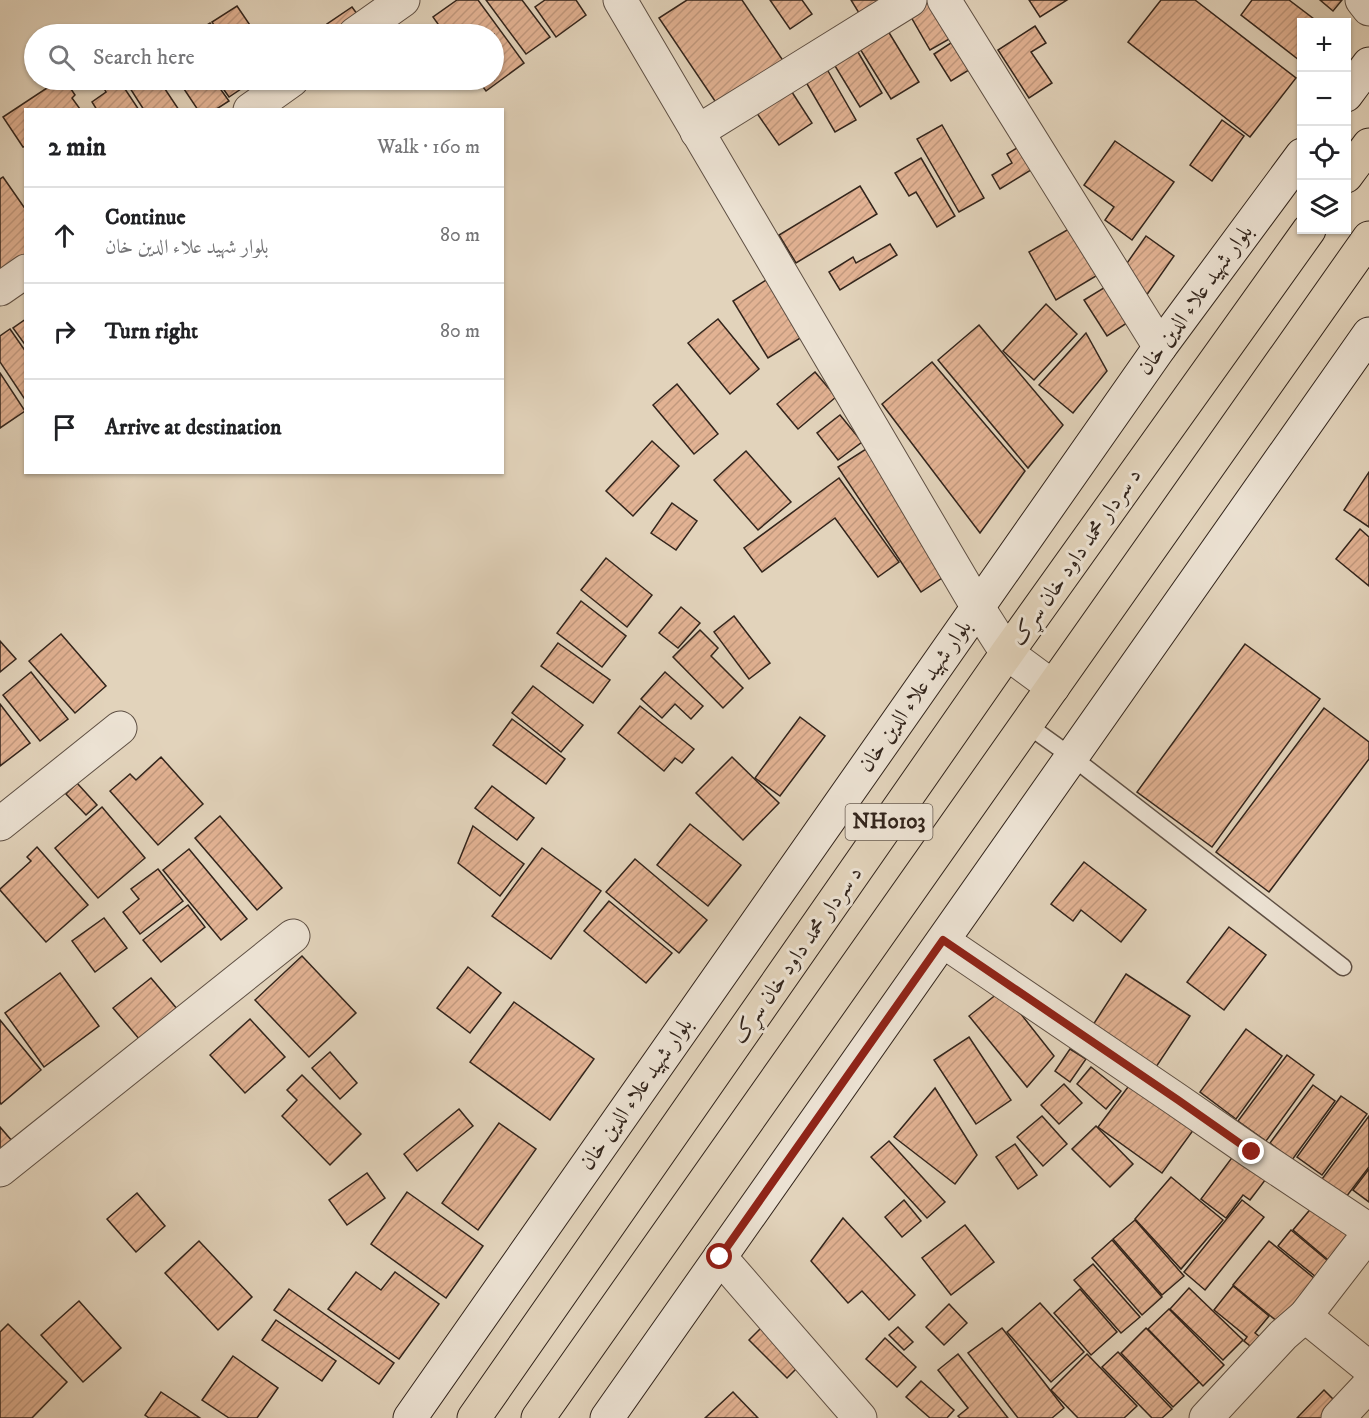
<!DOCTYPE html>
<meta charset="utf-8">
<style>
:root{--surface:#fff;--page:#f2f2f2;--text:#202124;--muted:#757577;--line:#e0e0e0}
body{margin:0;font-family:"IM FELL DW Pica",Amiri,serif;background:var(--page);color:var(--text)}
.controls{position:absolute;right:18px;top:18px;display:grid;overflow:hidden;border-radius:0px;box-shadow:0 2px 4px #0004}
.controls button{width:54px;height:54px;display:grid;place-items:center;padding:0;border:0;border-bottom:2px solid var(--line);background:var(--surface);color:var(--text);font:30px sans-serif}
.stop{position:absolute;width:18px;height:18px;margin:-14px;border:4px solid #8f2418;border-radius:50%;background:#fff}
.stop.end{background:#8f2418;border-color:#fff;box-shadow:0 2px 6px #0008}
.list{margin:0;padding:0;list-style:none}
h2{display:flex;justify-content:space-between;align-items:center;height:78px;margin:0;padding:0 24px;font-size:26px}
h2 small{font-size:20px;font-weight:400;color:var(--muted)}
.list li{display:grid;grid-template-columns:39px 1fr auto;gap:18px;align-items:center;box-sizing:border-box;height:96px;padding:0 24px;border-top:2px solid var(--line)}
.list b{display:block;font-size:22px;white-space:nowrap}
.list p{margin:0;font-size:20px;white-space:nowrap;color:var(--muted)}
.list em{font-size:20px;font-style:normal;color:var(--muted)}
.icon{flex:none;width:33px;height:33px;fill:none;stroke:currentColor;stroke-width:2;stroke-linecap:round;stroke-linejoin:round}
.map{position:relative;flex:none;width:1369px;height:1418px;overflow:hidden}
.search{position:absolute;background:var(--surface);box-shadow:0 2px 4px #0004;left:24px;top:24px;width:480px;height:66px;display:flex;align-items:center;gap:15px;box-sizing:border-box;padding:0 21px;border-radius:33px;color:var(--muted);font-size:22px}
.panel{position:absolute;background:var(--surface);box-shadow:0 2px 4px #0004;left:24px;top:108px;width:480px;height:366px;border-radius:0px}
.map>svg:first-child{display:block}
.building{fill:url(#building-hatch);stroke:#33251c;stroke-width:1.5}
.lines{fill:none;stroke-linecap:round;stroke-linejoin:round}
.lane-casing{stroke:#5f5044;stroke-width:19}
.street-casing{stroke:#5f5044;stroke-width:35}
.secondary-casing{stroke:#33251c;stroke-width:35}
.highway-casing{stroke:#33251c;stroke-width:35}
.lane{stroke:#ece2d3;stroke-width:16}
.street{stroke:#ece2d3;stroke-width:33}
.secondary{stroke:#ece2d3;stroke-width:33}
.highway{stroke:#e2d3bb;stroke-width:33}
.route{stroke:#8f2418;stroke-width:8}
.labels{text-anchor:middle;dominant-baseline:central;stroke-width:6;stroke-linejoin:round;paint-order:stroke}
.shield{fill:#ece2d3;stroke:#6a5e53;stroke-width:1.5}
.shield-label{font-size:21px;font-weight:bold;fill:#33251c}
.street-label{font-size:22px;fill:#33251c;stroke:#ece2d3}
</style>
<div class="map">
<svg width="1369" height="1418" viewBox="0 0 1369 1418">
<defs>
<pattern id="building-hatch" width="6" height="6" patternUnits="userSpaceOnUse" patternTransform="scale(1.5)"><rect width="6" height="6" fill="#e2b293"/><path d="M-1 1l2-2M0 6l6-6M5 7l2-2" fill="none" stroke="#c2997e"/></pattern>
</defs>
<rect width="100%" height="100%" fill="#e2d3bb"/>
<filter id="stains"><feTurbulence type="fractalNoise" baseFrequency=".00333" numOctaves="4"/><feColorMatrix values="0 0 0 0 .2 0 0 0 0 .09 0 0 0 0 .02 0 0 0 .5 -.17"/></filter>
<radialGradient id="worn" r=".72"><stop offset=".6" stop-color="#630" stop-opacity="0"/><stop offset="1" stop-color="#630" stop-opacity=".3"/></radialGradient>
<g class="building">
<polygon points="457,0 478,0 524,63 486,91 478,80 494,80 494,34 445,34 433,17"/>
<polygon points="486,0 522,0 550,37 526,54"/>
<polygon points="545,0 576,0 586,15 556,37 535,7"/>
<polygon points="687,0 742,0 784,62 719,107 659,18"/>
<polygon points="770,0 802,0 812,14 790,29"/>
<polygon points="851,0 880,0 859,13"/>
<polygon points="924,0 938,0 958,34 930,50 907,10"/>
<polygon points="1029,0 1067,0 1040,17"/>
<polygon points="1161,0 1195,0 1296,78 1250,137 1128,42"/>
<polygon points="1252,0 1289,0 1318,22 1302,22 1302,57 1299,60 1241,15"/>
<polygon points="1320,0 1342,0 1333,11"/>
<polygon points="237,6 256,34 220,34 212,22"/>
<polygon points="352,7 363,22 345,34 335,34 327,24"/>
<polygon points="210,23 218,34 193,34"/>
<polygon points="885,26 919,82 891,99 857,44"/>
<polygon points="1035,26 1046,43 1031,52 1052,83 1029,98 998,50"/>
<polygon points="960,37 977,65 951,81 934,54"/>
<polygon points="855,47 882,93 860,107 832,61"/>
<polygon points="824,64 856,120 835,132 803,77"/>
<polygon points="59,80 65,80 75,95 72,98 80,109 26,110 26,146 23,147 3,117"/>
<polygon points="107,80 119,80 139,110 97,110 92,102 106,92 101,83"/>
<polygon points="135,80 142,80 144,83 149,80 159,80 179,110 144,110 128,85"/>
<polygon points="178,80 214,80 229,101 215,110 198,110"/>
<polygon points="217,80 247,80 250,83 229,97"/>
<polygon points="788,86 812,123 779,145 754,109"/>
<polygon points="1222,120 1244,136 1212,181 1190,165"/>
<polygon points="942,125 984,198 959,212 917,139"/>
<polygon points="1115,141 1174,182 1132,240 1105,220 1114,207 1084,185"/>
<polygon points="1025,143 1039,165 1000,189 992,175 1012,163 1007,154"/>
<polygon points="921,158 955,216 937,227 916,192 909,196 895,173"/>
<polygon points="3,177 26,210 26,266 0,283 0,179"/>
<polygon points="860,186 877,214 796,263 779,235"/>
<polygon points="1074,226 1101,273 1056,300 1029,252"/>
<polygon points="1146,236 1174,256 1146,296 1118,276"/>
<polygon points="890,244 897,255 840,290 829,272 853,257 856,263"/>
<polygon points="774,275 810,332 768,358 733,301"/>
<polygon points="1107,286 1130,321 1107,336 1084,300"/>
<polygon points="1046,304 1077,334 1034,380 1003,351"/>
<polygon points="26,319 26,346 13,328"/>
<polygon points="718,319 759,369 730,394 688,343"/>
<polygon points="979,325 1063,425 1028,468 938,360"/>
<polygon points="10,329 26,352 26,401 0,362 0,336"/>
<polygon points="1086,333 1107,371 1073,413 1039,385"/>
<polygon points="932,362 1025,471 980,533 882,404"/>
<polygon points="815,372 836,397 798,429 777,404"/>
<polygon points="0,373 25,411 0,428"/>
<polygon points="677,384 718,434 694,454 653,405"/>
<polygon points="840,415 862,442 838,460 817,433"/>
<polygon points="652,441 679,466 633,516 606,491"/>
<polygon points="866,449 948,574 921,592 838,467"/>
<polygon points="746,451 791,502 758,530 714,480"/>
<polygon points="1369,472 1369,527 1344,510"/>
<polygon points="839,478 899,562 878,577 835,518 762,572 744,548"/>
<polygon points="672,503 697,521 676,550 651,533"/>
<polygon points="1360,529 1369,537 1369,586 1336,559"/>
<polygon points="606,558 652,595 627,627 581,590"/>
<polygon points="581,601 626,636 602,667 557,633"/>
<polygon points="681,607 700,623 678,648 659,633"/>
<polygon points="734,616 770,663 749,679 714,632"/>
<polygon points="700,630 718,648 711,656 743,688 723,708 673,657"/>
<polygon points="61,634 106,686 75,713 29,661"/>
<polygon points="0,641 16,659 0,672"/>
<polygon points="558,643 610,680 593,703 541,666"/>
<polygon points="1245,644 1320,699 1212,847 1137,792"/>
<polygon points="31,672 68,719 40,741 3,695"/>
<polygon points="665,672 703,706 691,719 675,704 662,718 641,699"/>
<polygon points="533,686 583,725 561,752 512,713"/>
<polygon points="0,704 30,743 0,766"/>
<polygon points="640,706 694,749 682,763 675,758 664,771 618,733"/>
<polygon points="1324,708 1369,742 1369,759 1269,892 1216,852"/>
<polygon points="800,717 825,736 780,796 755,778"/>
<polygon points="512,719 565,759 546,784 493,745"/>
<polygon points="161,757 203,804 158,845 110,791 130,774 136,780"/>
<polygon points="732,757 779,803 743,840 696,793"/>
<polygon points="77,783 97,805 86,815 66,794"/>
<polygon points="492,786 534,818 517,840 475,808"/>
<polygon points="102,807 145,858 98,898 55,848"/>
<polygon points="220,816 282,888 257,910 195,838"/>
<polygon points="690,824 741,865 708,906 657,865"/>
<polygon points="473,826 524,864 500,896 458,863"/>
<polygon points="37,847 88,905 46,942 0,890 0,889 31,861 27,857"/>
<polygon points="542,848 601,891 551,959 492,916"/>
<polygon points="189,849 247,919 221,940 163,870"/>
<polygon points="635,859 707,920 679,953 606,892"/>
<polygon points="1084,862 1146,910 1121,942 1081,910 1073,921 1051,904"/>
<polygon points="158,869 183,901 140,934 123,912 139,899 131,889"/>
<polygon points="609,901 672,953 646,983 584,931"/>
<polygon points="188,905 205,927 161,962 143,940"/>
<polygon points="104,918 127,948 95,972 72,941"/>
<polygon points="1229,927 1266,955 1224,1010 1187,982"/>
<polygon points="302,956 356,1013 309,1057 255,1000"/>
<polygon points="468,967 501,993 470,1033 437,1008"/>
<polygon points="60,973 99,1026 44,1067 5,1013"/>
<polygon points="1126,974 1190,1016 1154,1070 1091,1028"/>
<polygon points="151,978 178,1010 140,1040 113,1008"/>
<polygon points="1002,990 1054,1056 1027,1087 969,1016"/>
<polygon points="514,1002 594,1059 550,1120 470,1062"/>
<polygon points="250,1019 285,1057 245,1093 210,1055"/>
<polygon points="0,1020 41,1070 1,1104 0,1102"/>
<polygon points="1246,1029 1282,1056 1236,1119 1200,1092"/>
<polygon points="969,1037 1011,1100 976,1124 934,1060"/>
<polygon points="1070,1049 1086,1059 1070,1082 1055,1071"/>
<polygon points="330,1052 357,1083 340,1099 312,1068"/>
<polygon points="1287,1055 1314,1075 1266,1141 1238,1121"/>
<polygon points="1091,1067 1121,1091 1106,1109 1077,1084"/>
<polygon points="302,1075 361,1134 330,1165 282,1116 297,1100 287,1090"/>
<polygon points="1134,1079 1197,1125 1162,1173 1098,1127"/>
<polygon points="1064,1084 1082,1103 1059,1124 1041,1105"/>
<polygon points="1313,1085 1335,1101 1292,1160 1270,1143"/>
<polygon points="935,1088 977,1155 955,1184 894,1137"/>
<polygon points="1341,1096 1367,1114 1322,1175 1297,1157"/>
<polygon points="459,1109 473,1126 417,1171 404,1154"/>
<polygon points="1042,1116 1067,1144 1043,1166 1017,1137"/>
<polygon points="1369,1116 1369,1167 1346,1197 1322,1179"/>
<polygon points="499,1123 536,1149 478,1230 442,1203"/>
<polygon points="1096,1126 1133,1164 1110,1187 1072,1149"/>
<polygon points="0,1127 19,1149 0,1166"/>
<polygon points="889,1141 945,1202 927,1218 871,1157"/>
<polygon points="1015,1144 1037,1175 1018,1189 996,1157"/>
<polygon points="1237,1151 1269,1175 1250,1200 1243,1195 1226,1218 1201,1199"/>
<polygon points="1369,1169 1369,1202 1353,1190"/>
<polygon points="367,1173 385,1198 347,1225 329,1200"/>
<polygon points="1171,1177 1223,1220 1181,1269 1135,1219"/>
<polygon points="407,1192 483,1246 446,1298 371,1244"/>
<polygon points="137,1193 165,1226 136,1252 107,1219"/>
<polygon points="904,1200 921,1221 902,1237 885,1217"/>
<polygon points="1242,1200 1264,1217 1205,1290 1184,1272"/>
<polygon points="1318,1200 1364,1239 1340,1270 1293,1230"/>
<polygon points="843,1218 915,1295 889,1320 862,1291 848,1303 811,1261"/>
<polygon points="1135,1220 1184,1276 1162,1295 1113,1239"/>
<polygon points="965,1225 994,1262 951,1295 922,1258"/>
<polygon points="1291,1230 1340,1271 1327,1286 1278,1246"/>
<polygon points="1112,1240 1162,1297 1142,1315 1092,1258"/>
<polygon points="199,1241 252,1297 218,1330 165,1273"/>
<polygon points="1269,1241 1320,1283 1284,1327 1233,1285"/>
<polygon points="1093,1264 1140,1317 1121,1333 1074,1280"/>
<polygon points="356,1272 381,1290 395,1272 439,1304 399,1359 328,1309"/>
<polygon points="1233,1286 1269,1316 1255,1333 1268,1343 1260,1354 1244,1341 1247,1337 1214,1310"/>
<polygon points="1189,1288 1243,1340 1223,1360 1170,1309"/>
<polygon points="289,1289 394,1363 379,1384 274,1310"/>
<polygon points="1080,1289 1117,1332 1091,1355 1054,1313"/>
<polygon points="79,1301 121,1348 83,1382 41,1335"/>
<polygon points="1040,1303 1084,1352 1051,1382 1007,1332"/>
<polygon points="949,1304 967,1323 944,1345 926,1327"/>
<polygon points="1169,1309 1224,1365 1203,1386 1148,1329"/>
<polygon points="276,1320 336,1361 322,1381 262,1340"/>
<polygon points="8,1324 67,1382 32,1418 0,1418 0,1332"/>
<polygon points="764,1325 801,1364 787,1378 749,1340"/>
<polygon points="898,1327 913,1342 904,1350 889,1335"/>
<polygon points="1002,1328 1064,1408 1052,1418 1018,1418 968,1353"/>
<polygon points="1146,1328 1199,1382 1173,1407 1121,1353"/>
<polygon points="885,1338 916,1367 897,1387 866,1359"/>
<polygon points="1118,1352 1172,1409 1162,1418 1152,1418 1102,1367"/>
<polygon points="958,1354 1008,1418 960,1418 958,1416 968,1408 938,1370"/>
<polygon points="1087,1354 1137,1406 1124,1418 1078,1418 1051,1390"/>
<polygon points="233,1356 278,1388 257,1418 229,1418 202,1400"/>
<polygon points="921,1381 954,1410 947,1418 930,1418 906,1397"/>
<polygon points="1324,1390 1339,1405 1327,1418 1297,1418"/>
<polygon points="161,1392 200,1418 149,1418 145,1415"/>
<polygon points="733,1392 758,1418 705,1418"/>
</g>
<g class="lines">
<g class="lane-casing">
<polyline id="lane" points="1026,724 1072,757 1343,967"/>
</g>
<g class="street-casing">
<g id="street">
<polyline points="620,0 977,606 1007,653 1053,687"/>
<polyline points="944,0 1160,347"/>
<polyline points="1362,0 1369,9"/>
<polyline points="355,34 403,0"/>
<polyline points="250,110 292,80"/>
<polyline points="697,132 910,0"/>
<polyline points="0,289 26,271"/>
<polyline points="0,824 120,728"/>
<polyline points="943,941 1177,1100 1252,1152 1360,1224 1366,1232 1363,1241 1305,1316 1283,1335 1206,1418"/>
<polyline points="0,1170 293,936"/>
<polyline points="720,1257 860,1418"/>
<polyline points="1305,1316 1369,1368"/>
<polyline points="1338,1418 1369,1385"/>
</g>
</g>
<g class="secondary-casing">
<g id="secondary">
<polyline points="1346,95 1369,64"/>
<polyline points="410,1418 1160,347 1302,155"/>
<polyline points="607,1418 1369,334"/>
</g>
</g>
<g class="highway-casing">
<g id="highway">
<polyline points="1346,176 1369,145"/>
<polyline points="474,1418 1007,653 1309,230"/>
<polyline points="538,1418 1369,238"/>
</g>
</g>
<use href="#lane" class="lane"/>
<use href="#street" class="street"/>
<use href="#secondary" class="secondary"/>
<use href="#highway" class="highway"/>
</g>
<g class="lines">
<polyline class="route" points="720,1257 943,940 1178,1100 1252,1152"/>
</g>
<g class="labels">
<rect class="shield" x="845.5" y="804" width="87" height="36" rx="4.5"/>
<g class="shield-label">
<text x="889" y="822">NH0103</text>
</g>
<g class="street-label">
<text transform="translate(1195 300) rotate(-54)">بلوار شهید علاء الدین خان</text>
<text transform="translate(1076 557) rotate(-55)">د سردار محمد داود خان سړک</text>
<text transform="translate(915 696) rotate(-55)">بلوار شهید علاء الدین خان</text>
<text transform="translate(797 955) rotate(-55)">د سردار محمد داود خان سړک</text>
<text transform="translate(636 1094) rotate(-55)">بلوار شهید علاء الدین خان</text>
</g>
</g>
<rect width="100%" height="100%" filter="url(#stains)"/>
<rect width="100%" height="100%" fill="url(#worn)"/>
</svg>
<div class="controls">
<button>+</button>
<button>−</button>
<button><svg class="icon" aria-label="locate" viewBox="0 0 24 24"><circle cx="12" cy="12" r="6"/><path d="M12 2v4M12 18v4M2 12h4M18 12h4"/></svg></button>
<button><svg class="icon" aria-label="layers" viewBox="0 0 24 24"><path d="M12 4l9 5-9 5-9-5zM3 14l9 5 9-5"/></svg></button>
</div>
<div class="stop" style="left:720px;top:1257px"></div>
<div class="stop end" style="left:1252px;top:1152px"></div>
<div class="search"><svg class="icon" aria-label="search" viewBox="0 0 24 24"><circle cx="10" cy="10" r="6"/><path d="M15 15l6 6"/></svg>Search here</div>
<section class="panel">
<h2>2 min<small>Walk · 160 m</small></h2>
<ul class="list">
<li><svg class="icon" aria-label="ahead" viewBox="0 0 24 24"><path d="M12 20V5M6 11l6-6 6 6"/></svg><div><b>Continue</b><p>بلوار شهید علاء الدین خان</p></div><em>80 m</em></li>
<li><svg class="icon" aria-label="right" viewBox="0 0 24 24"><path d="M7 20v-9h11M14 6l5 5-5 5"/></svg><div><b>Turn right</b></div><em>80 m</em></li>
<li><svg class="icon" aria-label="arrive" viewBox="0 0 24 24"><path d="M6 21V4h12l-3 4 3 4H6"/></svg><div><b>Arrive at destination</b></div></li>
</ul>
</section>
</div>
